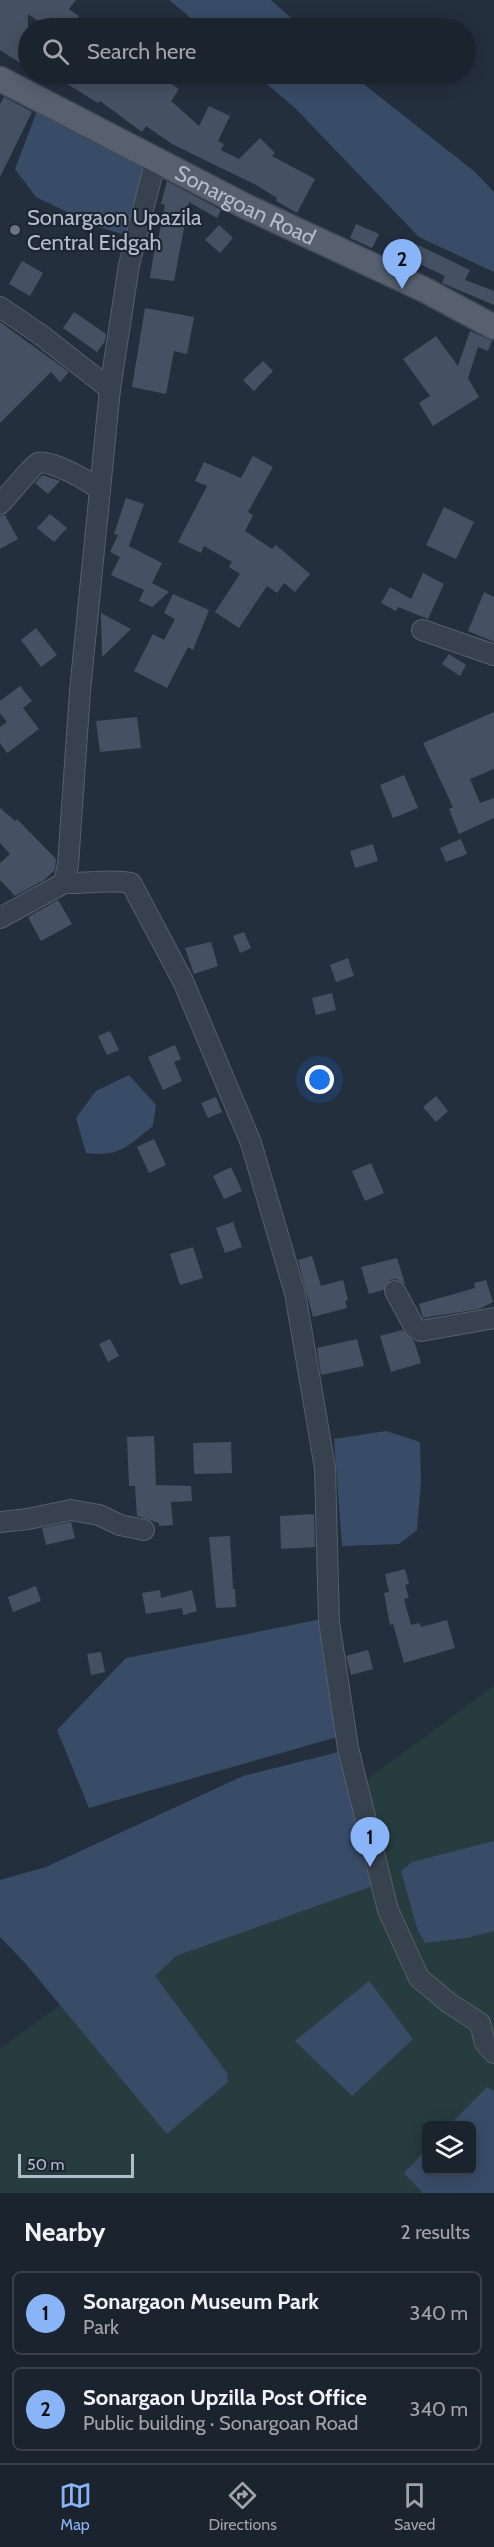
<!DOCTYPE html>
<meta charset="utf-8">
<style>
:root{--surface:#1b232e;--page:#282f3a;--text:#f1f3f6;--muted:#a0a4aa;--line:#39404a;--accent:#8ab4f8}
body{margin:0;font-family:Cabin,sans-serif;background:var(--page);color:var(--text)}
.controls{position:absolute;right:18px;bottom:18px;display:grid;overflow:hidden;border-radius:9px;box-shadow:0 3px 15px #0003}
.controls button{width:54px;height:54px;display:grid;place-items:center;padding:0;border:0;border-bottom:2px solid var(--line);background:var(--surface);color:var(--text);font:30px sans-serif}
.scale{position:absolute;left:18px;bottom:15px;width:116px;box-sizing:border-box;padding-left:6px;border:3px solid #b4bcc9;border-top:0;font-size:16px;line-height:21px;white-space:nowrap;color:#b4bcc9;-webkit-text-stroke:4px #1d2633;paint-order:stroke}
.you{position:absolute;left:320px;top:1080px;width:21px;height:21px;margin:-15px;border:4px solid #fff;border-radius:50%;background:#1a73e8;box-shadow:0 0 0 9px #1a73e833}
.badge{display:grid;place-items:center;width:39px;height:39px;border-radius:50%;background:var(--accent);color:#111;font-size:20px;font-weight:700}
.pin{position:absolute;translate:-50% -50px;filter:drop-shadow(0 2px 3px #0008)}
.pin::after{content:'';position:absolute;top:32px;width:21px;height:18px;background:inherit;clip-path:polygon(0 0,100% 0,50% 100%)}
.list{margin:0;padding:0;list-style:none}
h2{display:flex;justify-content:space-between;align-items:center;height:78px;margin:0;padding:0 24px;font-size:26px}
h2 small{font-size:20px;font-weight:400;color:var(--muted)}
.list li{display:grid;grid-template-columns:39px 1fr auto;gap:18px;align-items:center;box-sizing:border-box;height:84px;margin:0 12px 12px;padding:0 12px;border:2px solid var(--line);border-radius:9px}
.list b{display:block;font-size:22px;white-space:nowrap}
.list p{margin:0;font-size:20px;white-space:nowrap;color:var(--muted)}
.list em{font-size:20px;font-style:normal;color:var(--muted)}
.icon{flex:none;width:33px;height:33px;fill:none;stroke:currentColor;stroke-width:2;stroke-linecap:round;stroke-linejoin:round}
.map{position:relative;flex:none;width:494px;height:2193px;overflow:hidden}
.search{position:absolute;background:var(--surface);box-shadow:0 3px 15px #0003;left:18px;right:18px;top:18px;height:66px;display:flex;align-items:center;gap:15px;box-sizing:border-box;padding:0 21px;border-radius:33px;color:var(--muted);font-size:22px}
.sheet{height:270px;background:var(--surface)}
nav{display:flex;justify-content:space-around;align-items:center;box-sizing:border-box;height:84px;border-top:2px solid var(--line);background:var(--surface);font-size:16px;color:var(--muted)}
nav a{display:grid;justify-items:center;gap:3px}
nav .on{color:var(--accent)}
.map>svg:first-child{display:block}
.green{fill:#263c3f;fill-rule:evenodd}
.water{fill:#394c67}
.building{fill:#455162}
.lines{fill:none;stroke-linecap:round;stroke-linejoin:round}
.minor-casing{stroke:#565f6c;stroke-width:22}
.major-casing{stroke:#414a57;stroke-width:27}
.minor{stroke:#38414e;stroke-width:20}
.major{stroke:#56606e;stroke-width:24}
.worship-dot{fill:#6b7280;stroke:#1d2633;stroke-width:2}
.labels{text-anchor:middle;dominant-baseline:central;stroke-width:4.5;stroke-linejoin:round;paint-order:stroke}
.street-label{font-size:22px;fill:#b4bcc9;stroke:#1d2633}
.poi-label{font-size:22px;fill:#b4bcc9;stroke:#1d2633;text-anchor:start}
</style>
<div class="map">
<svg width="494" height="2193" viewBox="0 0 494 2193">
<rect width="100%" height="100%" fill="#242f3e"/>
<path class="green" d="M494,1686V2193H0V2049ZM426,2126H472V2170H426Z"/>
<g class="water">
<polygon points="169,0 271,0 302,28 203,28"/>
<polygon points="255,74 351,74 475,172 494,192 494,272 419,237 295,108"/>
<polygon points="37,111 153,166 133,237 98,227 36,197 15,169"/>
<path d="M129,1075L156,1105L153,1126C127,1146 121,1157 86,1153L76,1118L96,1091Z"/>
<polygon points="386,1431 420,1442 421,1482 417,1530 399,1544 342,1546 334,1439"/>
<polygon points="322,1619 344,1735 89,1808 57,1730 126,1658"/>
<polygon points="346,1750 378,1884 176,1956 155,1976 227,2073 228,2082 167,2134 26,1964 0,1937 0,1880 46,1867 243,1776"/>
<polygon points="494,1841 494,1931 466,1938 425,1943 417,1928 401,1871 412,1862"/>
<polygon points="369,1981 413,2039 352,2096 295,2041"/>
<polygon points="487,2087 494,2091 494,2193 423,2193 404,2173 426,2150 426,2170 472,2170 472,2126 450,2125"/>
</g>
<g class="building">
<polygon points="0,0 76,0 69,9 79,16 69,28 48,28 28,14 28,68 0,50"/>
<polygon points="51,74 157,74 179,89 171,101 199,126 209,106 230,116 218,141 224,144 221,150 239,159 260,138 275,153 272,156 315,179 297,213 276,201 277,198 256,185 172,144 146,126 142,132 100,101 98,103"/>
<polygon points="4,97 32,112 0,177 0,104"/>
<polygon points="167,181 221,210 217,218 189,202 174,281 150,278 155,245 157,245 165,205 161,204"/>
<polygon points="356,224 379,234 372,248 350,238"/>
<polygon points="219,225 233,238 220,253 205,240"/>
<polygon points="416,244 470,270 465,280 494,291 494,305 442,283 445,276 409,259"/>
<polygon points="22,261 43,273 30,296 9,284"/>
<polygon points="145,308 194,317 187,354 174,351 166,394 132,387"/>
<polygon points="74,312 106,334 105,341 97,352 63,328"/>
<polygon points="0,322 69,372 60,382 51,372 0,423"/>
<polygon points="470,331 492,341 488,351 478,347 468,378 479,397 433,426 419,403 430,396 403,359 436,336 458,366"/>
<polygon points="263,361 273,371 254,391 243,380"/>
<polygon points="253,456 273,467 248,512 253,515 245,531 272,549 276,545 310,574 295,592 284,583 277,593 267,586 239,628 215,612 240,574 229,567 232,562 204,546 201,553 178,542 207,486 195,481 204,462 241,478"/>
<polygon points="42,475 60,481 48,494 35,483"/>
<polygon points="126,498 144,504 129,546 162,563 152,583 169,592 152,607 139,601 144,590 111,575 120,557 110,552 118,535 114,534"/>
<polygon points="444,507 474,522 456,559 426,545"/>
<polygon points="50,514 67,528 54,542 37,528"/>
<polygon points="5,515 18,539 0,549 0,516"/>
<polygon points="423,573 444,584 428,619 398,607 396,611 381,603 390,587 411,599"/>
<polygon points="484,592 494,597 494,642 468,631"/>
<polygon points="173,594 209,610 193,650 188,647 167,688 134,671 153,634 164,640 175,619 164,613"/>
<polygon points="101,613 131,629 102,657"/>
<polygon points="36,628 57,655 41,667 21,640"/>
<polygon points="449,654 466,665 460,676 442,664"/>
<polygon points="20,686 32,701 23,708 39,729 7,753 0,743 0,727 7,722 0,713 0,701"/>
<polygon points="494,712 494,769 470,779 480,803 494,798 494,818 459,834 449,809 453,807 423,743"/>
<polygon points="137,717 141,748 100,752 96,721"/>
<polygon points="404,775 418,808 393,818 380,785"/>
<polygon points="0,808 15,821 17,819 56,859 55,870 44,880 15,896 0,880 0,863 10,854 0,843"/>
<polygon points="461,839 467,854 446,862 440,848"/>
<polygon points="373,844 378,861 355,868 350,851"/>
<polygon points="58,900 72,924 41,941 28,917"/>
<polygon points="244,932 251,948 240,953 233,936"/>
<polygon points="211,942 218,966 194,974 185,948"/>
<polygon points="348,958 354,976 336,982 330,965"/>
<polygon points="332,993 336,1010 316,1015 312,998"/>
<polygon points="110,1031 119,1050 107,1055 98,1036"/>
<polygon points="175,1045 181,1059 174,1062 182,1081 163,1090 148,1057"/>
<polygon points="436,1096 448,1111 436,1122 423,1107"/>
<polygon points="216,1097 222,1112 208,1118 201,1103"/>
<polygon points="154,1139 166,1165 149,1173 137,1147"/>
<polygon points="371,1163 384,1193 365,1201 352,1171"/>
<polygon points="231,1167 242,1191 224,1199 213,1176"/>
<polygon points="233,1222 242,1247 225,1253 216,1228"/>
<polygon points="193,1247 203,1278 180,1285 170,1254"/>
<polygon points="312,1256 321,1286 343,1280 348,1300 345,1301 347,1308 313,1317 298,1260"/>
<polygon points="397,1258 405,1284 396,1279 390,1280 383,1290 369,1294 361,1267"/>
<polygon points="486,1280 493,1302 479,1309 423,1318 419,1304 475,1288 474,1283"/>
<polygon points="402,1330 414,1341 421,1363 391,1372 380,1336"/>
<polygon points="110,1339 119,1356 108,1362 99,1344"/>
<polygon points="357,1339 364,1366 321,1375 317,1348"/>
<polygon points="154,1436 156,1485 191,1486 192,1501 171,1502 173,1525 159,1526 159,1523 137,1516 135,1486 129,1486 127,1437"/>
<polygon points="231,1442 232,1473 194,1474 193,1443"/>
<polygon points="314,1514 315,1547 281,1549 280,1516"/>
<polygon points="71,1522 75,1538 46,1545 42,1528"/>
<polygon points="230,1536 233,1589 235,1589 236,1607 216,1608 209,1537"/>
<polygon points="405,1569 409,1584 405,1585 409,1598 404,1599 411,1625 420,1623 421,1627 447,1620 455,1648 404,1663 393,1624 390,1625 384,1593 389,1592 385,1574"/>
<polygon points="36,1586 41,1601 13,1612 8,1597"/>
<polygon points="160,1590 161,1598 192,1590 197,1611 183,1615 182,1608 146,1614 142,1593"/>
<polygon points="368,1650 373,1669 351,1675 346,1656"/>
<polygon points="101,1652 105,1672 91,1675 87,1654"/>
</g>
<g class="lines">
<g class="minor-casing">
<g id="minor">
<polyline points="0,307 41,335 110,389"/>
<path d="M0,504C7,497 33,465 38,463C50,459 92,482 100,491"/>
<polyline points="422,630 494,655"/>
<path d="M64,883C87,884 109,879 131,883L183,981L251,1143L295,1293L325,1468L329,1622L348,1748L388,1910L419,1978L449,2003L480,2023L485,2043L494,2053"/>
<polyline points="0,918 64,883 68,865 80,691 110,389 129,265 156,159"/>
<polyline points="395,1291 415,1328 421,1331 494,1318"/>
<polyline points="0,1522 28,1519 71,1510 99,1515 120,1525 144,1530"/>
</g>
</g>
<g class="major-casing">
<g id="major">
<path id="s1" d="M0,79L247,207L423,289L494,327"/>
</g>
</g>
<use href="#minor" class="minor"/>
<use href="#major" class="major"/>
</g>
<circle class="worship-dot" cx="15" cy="230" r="6"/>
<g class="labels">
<g class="street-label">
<text stroke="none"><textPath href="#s1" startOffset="276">Sonargoan Road</textPath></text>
</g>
<g class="poi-label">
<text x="27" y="217">Sonargaon Upazila<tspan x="27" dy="25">Central Eidgah</tspan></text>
</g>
</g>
</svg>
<div class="controls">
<button><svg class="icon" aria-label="layers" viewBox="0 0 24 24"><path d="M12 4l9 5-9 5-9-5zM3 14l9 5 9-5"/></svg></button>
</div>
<div class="scale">50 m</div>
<div class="you"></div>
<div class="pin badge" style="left:370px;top:1867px">1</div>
<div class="pin badge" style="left:402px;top:289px">2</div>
<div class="search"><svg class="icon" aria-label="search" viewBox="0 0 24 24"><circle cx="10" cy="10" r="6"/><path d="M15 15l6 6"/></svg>Search here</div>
</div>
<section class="sheet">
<h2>Nearby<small>2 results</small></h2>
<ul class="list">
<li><span class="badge">1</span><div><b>Sonargaon Museum Park</b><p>Park</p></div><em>340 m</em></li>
<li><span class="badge">2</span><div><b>Sonargaon Upzilla Post Office</b><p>Public building · Sonargoan Road</p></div><em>340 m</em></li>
</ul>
</section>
<nav>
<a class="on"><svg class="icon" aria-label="map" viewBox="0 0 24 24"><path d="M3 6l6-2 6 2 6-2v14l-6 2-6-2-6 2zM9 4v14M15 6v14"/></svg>Map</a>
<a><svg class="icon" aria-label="directions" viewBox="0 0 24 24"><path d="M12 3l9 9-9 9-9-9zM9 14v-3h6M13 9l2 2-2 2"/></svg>Directions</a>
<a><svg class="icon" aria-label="saved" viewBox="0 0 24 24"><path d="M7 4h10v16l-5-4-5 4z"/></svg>Saved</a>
</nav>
